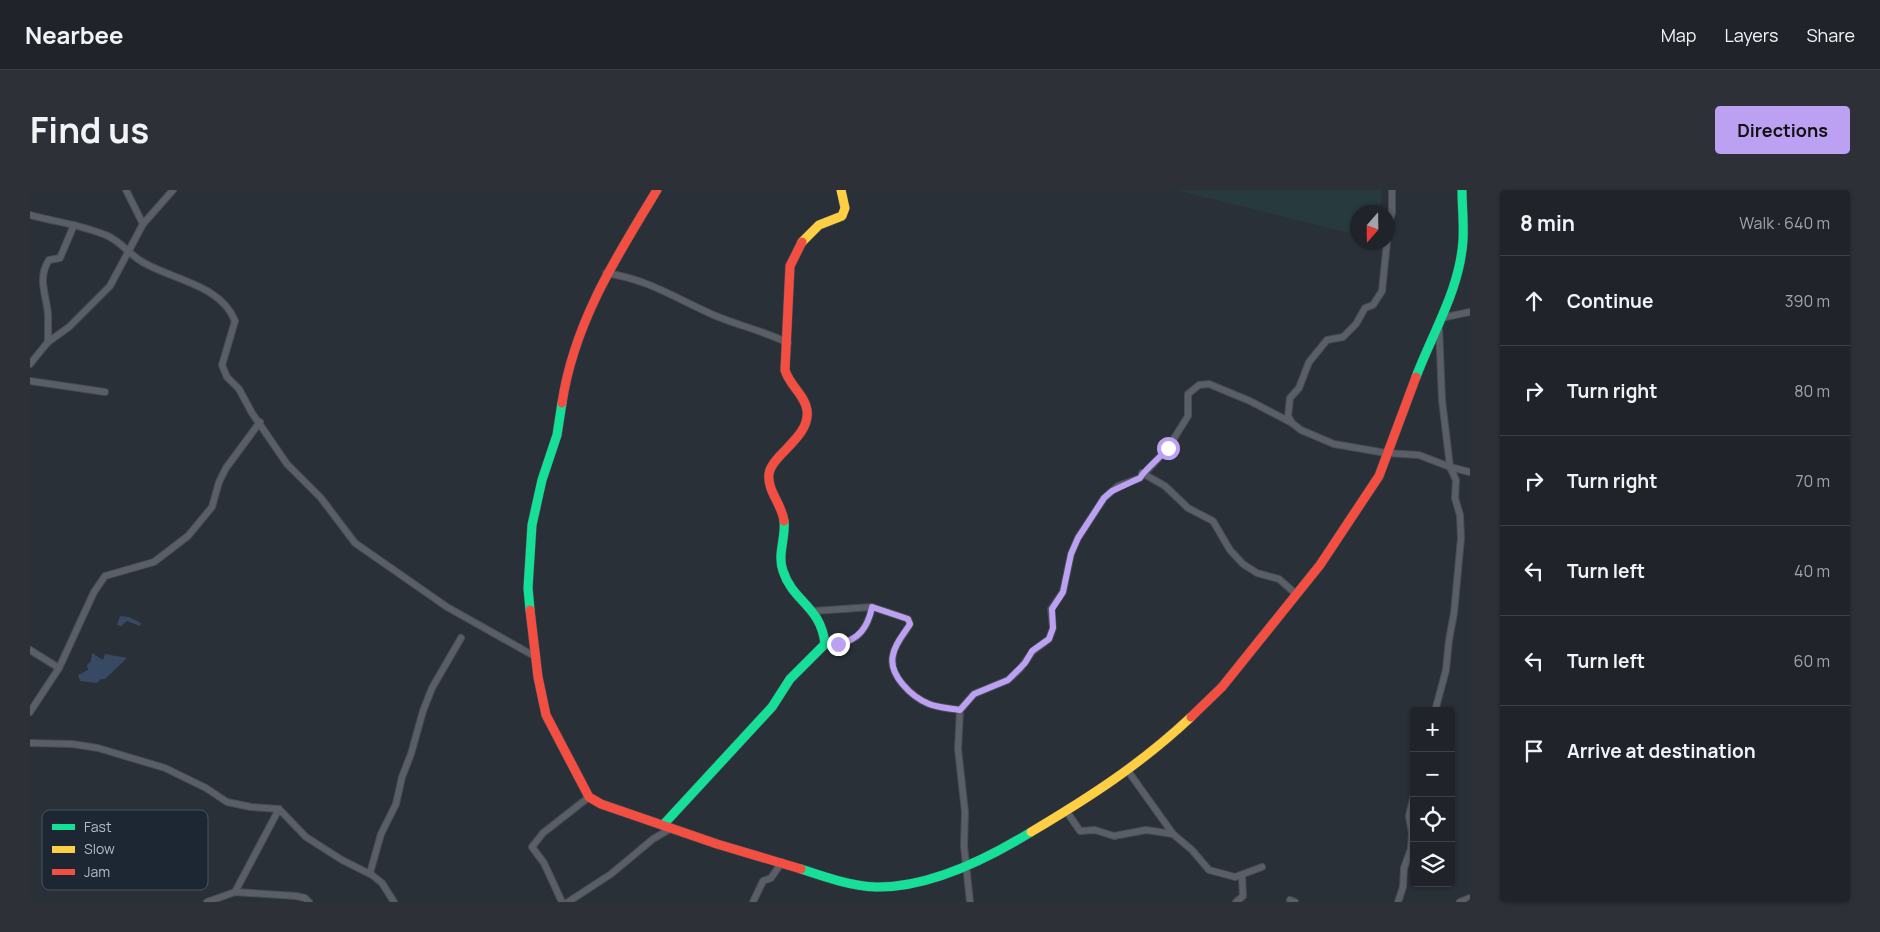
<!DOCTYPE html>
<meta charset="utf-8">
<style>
:root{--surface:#20242a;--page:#2d3036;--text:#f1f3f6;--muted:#a2a4a8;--line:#3d4147;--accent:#bca0f2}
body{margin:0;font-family:Manrope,sans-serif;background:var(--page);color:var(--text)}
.controls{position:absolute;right:15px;bottom:15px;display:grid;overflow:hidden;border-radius:5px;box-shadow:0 1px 4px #0004}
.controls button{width:45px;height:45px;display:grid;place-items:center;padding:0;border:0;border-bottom:1px solid var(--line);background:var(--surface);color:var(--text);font:25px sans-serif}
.compass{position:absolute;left:1320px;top:15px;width:45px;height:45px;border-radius:50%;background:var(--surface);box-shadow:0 1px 4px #0004;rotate:200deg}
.stop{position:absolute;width:15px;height:15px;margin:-11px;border:4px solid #bca0f2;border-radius:50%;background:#fff}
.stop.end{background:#bca0f2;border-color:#fff;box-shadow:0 1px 5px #0008}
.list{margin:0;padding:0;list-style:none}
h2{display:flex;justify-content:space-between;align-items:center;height:65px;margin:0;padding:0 20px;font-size:21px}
h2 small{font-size:16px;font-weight:400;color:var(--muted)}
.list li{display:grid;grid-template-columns:32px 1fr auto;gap:15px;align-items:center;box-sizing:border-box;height:90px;padding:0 20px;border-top:1px solid var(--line)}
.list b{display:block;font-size:19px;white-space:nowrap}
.list em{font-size:16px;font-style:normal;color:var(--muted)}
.icon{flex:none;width:28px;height:28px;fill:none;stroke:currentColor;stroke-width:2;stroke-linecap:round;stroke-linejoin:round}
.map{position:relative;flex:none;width:1440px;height:712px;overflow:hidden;border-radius:5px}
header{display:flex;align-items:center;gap:30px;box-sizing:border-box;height:70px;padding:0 25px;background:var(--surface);border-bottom:1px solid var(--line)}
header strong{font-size:24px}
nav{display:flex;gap:28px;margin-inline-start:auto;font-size:18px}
.intro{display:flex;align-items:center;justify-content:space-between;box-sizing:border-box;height:120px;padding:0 30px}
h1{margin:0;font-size:35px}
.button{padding:12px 22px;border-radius:5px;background:var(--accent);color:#111;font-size:18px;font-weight:700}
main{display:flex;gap:30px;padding:0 30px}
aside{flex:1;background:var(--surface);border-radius:5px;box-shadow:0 1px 4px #0004}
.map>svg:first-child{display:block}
.green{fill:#273a3e}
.water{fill:#384963}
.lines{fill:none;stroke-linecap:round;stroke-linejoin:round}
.street-casing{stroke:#484c53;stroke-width:8}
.fast-casing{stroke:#484c53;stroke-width:10}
.slow-casing{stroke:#484c53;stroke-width:10}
.jam-casing{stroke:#484c53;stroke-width:10}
.street{stroke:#5a5e66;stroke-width:6}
.fast{stroke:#16e098;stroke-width:9}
.slow{stroke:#ffcf43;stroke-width:9}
.jam{stroke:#f24e42;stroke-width:9}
.route{stroke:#bca0f2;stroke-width:6}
.key{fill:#1d2633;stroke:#4a5360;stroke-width:1}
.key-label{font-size:14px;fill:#b4bcc9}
</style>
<header>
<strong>Nearbee</strong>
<nav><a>Map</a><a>Layers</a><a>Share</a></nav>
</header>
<div class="intro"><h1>Find us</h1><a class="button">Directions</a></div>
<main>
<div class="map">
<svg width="1440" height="712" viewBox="0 0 1440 712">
<rect width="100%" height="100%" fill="#2a3038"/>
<polygon class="green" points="1146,0 1352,0 1350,22 1328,22 1327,45"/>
<g class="water">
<polygon points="90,426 99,427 111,433 110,436 97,431 91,436 87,435"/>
<polygon points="62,463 73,470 75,464 97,468 75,489 71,489 67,493 50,491 48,485 58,480 57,475 61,471"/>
</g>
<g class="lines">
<g class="street-casing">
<g id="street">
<polyline points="96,0 113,34"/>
<path d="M0,25C26,32 53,35 78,46C91,52 99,64 111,71C141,90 191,94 205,131L192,175L197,187L209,199L222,223L257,274L291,308L325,353L417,417L506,467"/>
<polyline points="1358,36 1362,23 1362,0"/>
<polyline points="1357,52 1352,101 1343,115 1335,118 1326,134 1313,147 1297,150 1279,172 1269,198 1260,208 1258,226 1262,233 1271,240 1304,254 1356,263 1389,265 1420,277 1440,282"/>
<path d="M576,83C621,90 646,109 686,126C710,136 734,141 758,153"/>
<polyline points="1411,128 1440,122"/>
<path d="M18,152C18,145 18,139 18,132C20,111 5,91 19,70L30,68L44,35"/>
<polyline points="0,174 18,152 39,137 80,96 113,34 143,0"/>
<polyline points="0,191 75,202"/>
<polyline points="1112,283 1135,296 1158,318 1183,331 1200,360 1213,374 1227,383 1249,389 1266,404"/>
<path d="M784,421L842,417L878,429L880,434C874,445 865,453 863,465C858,485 882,507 899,514C909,518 920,518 930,520"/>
<path d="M794,456C822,454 836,446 842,417"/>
<polyline points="0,460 29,478"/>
<polyline points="1405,521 1416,480 1419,450 1424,423 1431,348 1430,325 1425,308 1426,290 1420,277 1412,210 1409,137"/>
<polyline points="0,522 29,478 64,402 75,386 124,372 158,346 182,317 189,292 196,278 230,232"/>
<polyline points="0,553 42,554 68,558 135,578 176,598 197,612 221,617 249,619 276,647 312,670 342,685 352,693 364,712"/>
<polyline points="1098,581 1143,644 1162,660 1179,680 1205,687 1232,677"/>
<polyline points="1037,622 1050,641 1065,640 1084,646 1116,640 1143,644"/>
<polyline points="340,683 351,644 366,614 372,587 381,564 393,521 402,498 431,448"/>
<polyline points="205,702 249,619"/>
<polyline points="1260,710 1265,712"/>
<polyline points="177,712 205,702 266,706 275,708 279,712"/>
<polyline points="532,712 514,673 502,657 513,643 559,607"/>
<polyline points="538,712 581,684 623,649 640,639"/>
<polyline points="723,712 733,691 741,688 752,672"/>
<polyline points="940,712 934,656 935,622 928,559 930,520 944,504 978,490 990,479 1003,461 1019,449 1023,438 1021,419 1033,402 1041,364 1048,348 1074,308 1088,296 1110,288 1138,258 1158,226 1158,204 1169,195 1179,194 1220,211 1262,233"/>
<polyline points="1206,712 1213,706 1212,686"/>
<polyline points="1368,712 1373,697 1374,678 1381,659 1382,643 1379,626 1384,605"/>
<polyline points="1430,712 1440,708"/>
</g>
</g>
<g class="fast-casing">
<g id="fast">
<path d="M1386,187C1403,142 1430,99 1433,50C1434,33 1432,16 1432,0"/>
<polyline points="500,420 498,398 502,335 512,290 527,245 532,213"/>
<path d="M633,635L742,517L760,489L795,454C791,416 763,412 753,381C747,364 756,348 754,331"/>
<path d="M771,679C795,687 821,696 846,697C898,698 957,669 1001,642"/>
</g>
</g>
<g class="slow-casing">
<g id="slow">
<polyline points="772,52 789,35 812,26 815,18 811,0"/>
<path d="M1001,642C1060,607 1111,574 1161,527"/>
</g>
</g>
<g class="jam-casing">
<g id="jam">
<path d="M532,213C544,133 586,67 627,0"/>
<path d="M754,331C752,314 737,301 739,284C741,265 781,247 777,220C775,205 759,195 755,180L760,76L772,52"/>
<polyline points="500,420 508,487 516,525 559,607 571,614 687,654 771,679"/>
<polyline points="1161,527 1192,497 1290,375 1349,286 1386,187"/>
</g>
</g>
<use href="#street" class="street"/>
<use href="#fast" class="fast"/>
<use href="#slow" class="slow"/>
<use href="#jam" class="jam"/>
</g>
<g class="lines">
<path class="route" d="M808,454C829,450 838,437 842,417L878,429L880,434C874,444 865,453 863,465C858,485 882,507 899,514C909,518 920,518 930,520L944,504L978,490L995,473L1002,461L1019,449L1023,438L1022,419L1033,402L1041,364L1048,348L1074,308L1082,301L1110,288C1114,280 1130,268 1138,258"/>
</g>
<rect x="12" y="620" width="166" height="80" rx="8" class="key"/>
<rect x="22" y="634" width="23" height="6" fill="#16e098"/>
<rect x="22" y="656" width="23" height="7" fill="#ffcf43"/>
<rect x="22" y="679" width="23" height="6" fill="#f24e42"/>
<g class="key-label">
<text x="54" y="642">Fast</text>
<text x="54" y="664">Slow</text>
<text x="54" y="687">Jam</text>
</g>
</svg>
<div class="controls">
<button>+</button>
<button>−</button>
<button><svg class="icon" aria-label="locate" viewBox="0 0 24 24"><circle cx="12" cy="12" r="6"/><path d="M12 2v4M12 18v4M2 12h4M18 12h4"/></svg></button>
<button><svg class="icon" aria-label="layers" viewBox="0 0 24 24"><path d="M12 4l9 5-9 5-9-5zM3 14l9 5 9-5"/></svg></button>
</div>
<svg class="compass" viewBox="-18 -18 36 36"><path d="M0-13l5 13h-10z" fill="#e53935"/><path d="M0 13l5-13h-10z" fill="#a2a4a8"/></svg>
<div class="stop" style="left:1138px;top:258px"></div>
<div class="stop end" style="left:808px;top:454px"></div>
</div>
<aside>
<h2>8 min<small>Walk · 640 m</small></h2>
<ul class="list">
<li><svg class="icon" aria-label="ahead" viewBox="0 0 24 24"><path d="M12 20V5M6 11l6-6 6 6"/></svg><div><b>Continue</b></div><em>390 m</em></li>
<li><svg class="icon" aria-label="right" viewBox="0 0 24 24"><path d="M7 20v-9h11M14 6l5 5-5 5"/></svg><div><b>Turn right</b></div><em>80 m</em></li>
<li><svg class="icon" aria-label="right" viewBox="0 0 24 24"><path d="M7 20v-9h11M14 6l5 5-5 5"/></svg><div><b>Turn right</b></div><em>70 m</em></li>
<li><svg class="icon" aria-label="left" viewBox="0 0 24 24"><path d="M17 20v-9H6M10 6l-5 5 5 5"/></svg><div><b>Turn left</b></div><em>40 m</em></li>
<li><svg class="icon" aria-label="left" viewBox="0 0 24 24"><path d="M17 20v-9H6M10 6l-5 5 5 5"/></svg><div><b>Turn left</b></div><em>60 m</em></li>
<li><svg class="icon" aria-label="arrive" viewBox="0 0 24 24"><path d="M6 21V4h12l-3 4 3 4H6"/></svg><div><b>Arrive at destination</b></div></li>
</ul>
</aside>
</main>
